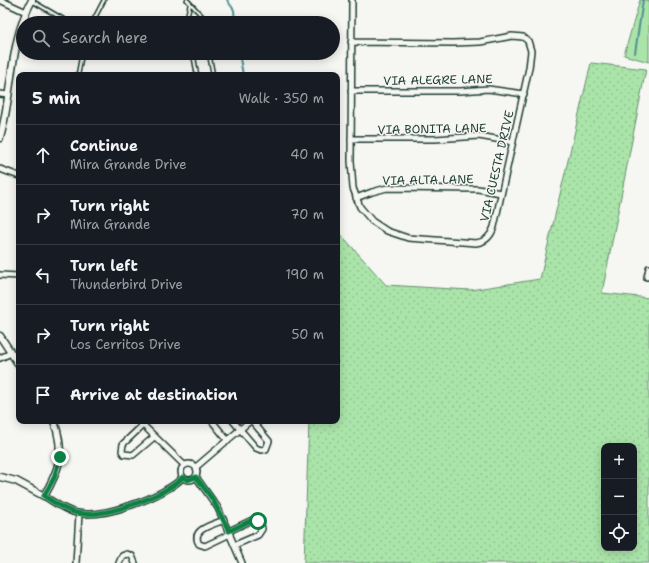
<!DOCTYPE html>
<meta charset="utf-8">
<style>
:root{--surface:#171b24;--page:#242831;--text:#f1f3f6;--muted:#9ea1a6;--line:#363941}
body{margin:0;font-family:"Shantell Sans",sans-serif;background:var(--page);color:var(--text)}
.controls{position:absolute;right:12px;bottom:12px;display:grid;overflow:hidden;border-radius:8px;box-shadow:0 2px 10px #0003}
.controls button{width:36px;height:36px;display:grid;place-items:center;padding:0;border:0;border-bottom:1px solid var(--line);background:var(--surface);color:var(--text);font:20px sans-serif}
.stop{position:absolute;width:12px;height:12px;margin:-9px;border:3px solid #0b8043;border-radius:50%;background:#fff}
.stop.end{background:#0b8043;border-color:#fff;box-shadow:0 1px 4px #0008}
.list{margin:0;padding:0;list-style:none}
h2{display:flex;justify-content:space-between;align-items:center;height:52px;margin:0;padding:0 16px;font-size:17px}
h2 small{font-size:13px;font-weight:400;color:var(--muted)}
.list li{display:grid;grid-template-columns:26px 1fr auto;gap:12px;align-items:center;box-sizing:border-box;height:60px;padding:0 16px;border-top:1px solid var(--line)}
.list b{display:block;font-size:15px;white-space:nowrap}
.list p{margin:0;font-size:13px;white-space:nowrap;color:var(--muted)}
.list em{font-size:13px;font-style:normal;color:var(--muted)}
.icon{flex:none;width:22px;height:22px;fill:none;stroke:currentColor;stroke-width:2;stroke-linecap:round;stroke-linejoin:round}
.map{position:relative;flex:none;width:649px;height:563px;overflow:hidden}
.search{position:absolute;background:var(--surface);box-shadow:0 2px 10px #0003;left:16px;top:16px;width:324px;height:44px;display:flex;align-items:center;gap:10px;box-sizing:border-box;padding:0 14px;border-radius:22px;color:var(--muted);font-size:15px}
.panel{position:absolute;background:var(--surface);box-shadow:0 2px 10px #0003;left:16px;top:72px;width:324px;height:352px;border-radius:8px}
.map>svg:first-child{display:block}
.grass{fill:url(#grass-dots);stroke:#64906e;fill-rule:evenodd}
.park{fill:#aae4a9;stroke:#64906e}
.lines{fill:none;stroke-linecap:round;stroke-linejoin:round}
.stream{stroke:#549093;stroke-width:2}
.service-casing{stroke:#1f3d34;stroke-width:5.5}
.minor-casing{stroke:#1f3d34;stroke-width:8}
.tertiary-casing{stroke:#1f3d34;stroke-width:9}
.service{stroke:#f6f6f2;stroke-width:2.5}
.minor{stroke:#f6f6f2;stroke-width:5}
.tertiary{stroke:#f6f6f2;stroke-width:6}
.route{stroke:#0b8043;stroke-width:5}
.labels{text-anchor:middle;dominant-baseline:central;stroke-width:3;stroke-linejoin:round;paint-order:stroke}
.street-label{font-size:12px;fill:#1f3d34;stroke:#f6f6f2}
</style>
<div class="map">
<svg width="649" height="563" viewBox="0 0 649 563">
<defs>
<pattern id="grass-dots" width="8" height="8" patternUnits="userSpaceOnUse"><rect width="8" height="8" fill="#aae4a9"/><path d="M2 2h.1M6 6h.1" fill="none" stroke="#92c492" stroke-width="1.8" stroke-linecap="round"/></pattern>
</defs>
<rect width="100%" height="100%" fill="#f6f6f2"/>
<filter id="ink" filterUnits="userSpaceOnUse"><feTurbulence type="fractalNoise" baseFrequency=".025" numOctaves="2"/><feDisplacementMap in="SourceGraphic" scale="8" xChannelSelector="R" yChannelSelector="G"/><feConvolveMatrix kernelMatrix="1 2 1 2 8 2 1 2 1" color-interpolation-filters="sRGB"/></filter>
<g filter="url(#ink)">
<path class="grass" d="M591,63L646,69L602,293L649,298V563H304L309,421H337V230L386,285L470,290L540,279ZM604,446H634V548H604Z"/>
<polygon class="park" points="640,0 649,0 649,62 624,55"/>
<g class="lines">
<g class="stream">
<polyline points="227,0 234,10 235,23"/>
<polyline points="239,53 243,75"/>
<polyline points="635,53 643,0"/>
</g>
<g class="service-casing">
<g id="service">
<polyline points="187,0 202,16 205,23"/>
<polyline points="32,1 70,23"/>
<polyline points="92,23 104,0"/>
<polyline points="188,23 187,17 190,4"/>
<polyline points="193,53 197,75"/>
<polyline points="209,53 213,75"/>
<polyline points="78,75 82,53"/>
</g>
</g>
<g class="minor-casing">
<g id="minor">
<polyline points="0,0 26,12"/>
<path d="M351,42L453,43L480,42L512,36L523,37L528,41L531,51L529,68L494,227C491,236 486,242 476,243L408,238L387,231L372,221L360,207L353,188L351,161L352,0"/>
<polyline points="351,91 460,91 488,89 524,94"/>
<polyline points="0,94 8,95"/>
<polyline points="351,139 435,139 479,136 513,142"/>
<polyline points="0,169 19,176"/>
<polyline points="356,198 372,192 387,188 478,189 501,193"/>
<polyline points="0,275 19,276"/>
<polyline points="647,277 649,268"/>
<polyline points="0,358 11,353"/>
<polyline points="139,421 184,465"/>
<polyline points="212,421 228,441"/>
<polyline points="233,421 256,448 261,450 266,449 269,441 252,421"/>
<polyline points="143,425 123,444 122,451 124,454 133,455 154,437"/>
<circle cx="189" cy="472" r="8"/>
<polyline points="196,467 250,421"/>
<polyline points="196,477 218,508 242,563"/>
<path d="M44,496C54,502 65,511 77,513C103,519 166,496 183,477"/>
<path d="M224,520C213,525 190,529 199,544L205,546L230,534"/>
<polyline points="229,531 252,520 261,524 262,529 258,535 235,545"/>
<polyline points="76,563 79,514"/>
<polyline points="119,563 122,556 127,554 132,556 135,563"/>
</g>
</g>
<g class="tertiary-casing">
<g id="tertiary">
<path d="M0,138C13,92 9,43 32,0"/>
<polyline points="0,336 19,365"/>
<path d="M0,477L16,481L44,496C60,469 65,452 54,421"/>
</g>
</g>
<use href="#service" class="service"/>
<use href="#minor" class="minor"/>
<use href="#tertiary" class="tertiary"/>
</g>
</g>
<g class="lines" filter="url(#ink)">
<path class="route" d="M60,457L54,478L44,496C54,502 65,511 77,513C103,519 166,496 183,477L188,480L196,477L213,500L229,531L252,520L258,521"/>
</g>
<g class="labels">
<g class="street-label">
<text transform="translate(438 80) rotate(-1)">VIA ALEGRE LANE</text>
<text transform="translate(432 129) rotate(-1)">VIA BONITA LANE</text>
<text transform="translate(497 166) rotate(-77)">VIA CUESTA DRIVE</text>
<text transform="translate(428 180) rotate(-1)">VIA ALTA LANE</text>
</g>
</g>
</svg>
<div class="controls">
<button>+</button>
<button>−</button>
<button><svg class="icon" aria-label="locate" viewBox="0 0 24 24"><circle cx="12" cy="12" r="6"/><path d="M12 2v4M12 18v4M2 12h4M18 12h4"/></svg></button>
</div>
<div class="stop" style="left:258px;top:521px"></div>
<div class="stop end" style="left:60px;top:457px"></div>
<div class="search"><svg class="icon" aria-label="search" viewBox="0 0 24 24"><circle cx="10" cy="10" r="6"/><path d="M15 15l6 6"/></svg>Search here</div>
<section class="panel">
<h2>5 min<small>Walk · 350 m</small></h2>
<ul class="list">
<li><svg class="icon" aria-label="ahead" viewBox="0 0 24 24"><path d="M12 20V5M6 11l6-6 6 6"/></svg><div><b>Continue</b><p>Mira Grande Drive</p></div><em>40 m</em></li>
<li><svg class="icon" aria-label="right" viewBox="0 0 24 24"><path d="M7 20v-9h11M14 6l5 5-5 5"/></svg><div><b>Turn right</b><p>Mira Grande</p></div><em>70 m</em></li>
<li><svg class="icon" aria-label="left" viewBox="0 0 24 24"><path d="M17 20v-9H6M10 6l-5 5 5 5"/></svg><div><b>Turn left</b><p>Thunderbird Drive</p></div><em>190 m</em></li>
<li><svg class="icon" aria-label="right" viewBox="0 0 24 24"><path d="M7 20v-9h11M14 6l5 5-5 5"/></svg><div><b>Turn right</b><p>Los Cerritos Drive</p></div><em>50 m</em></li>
<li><svg class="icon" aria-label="arrive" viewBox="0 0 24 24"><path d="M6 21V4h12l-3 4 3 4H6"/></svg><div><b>Arrive at destination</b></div></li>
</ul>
</section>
</div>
